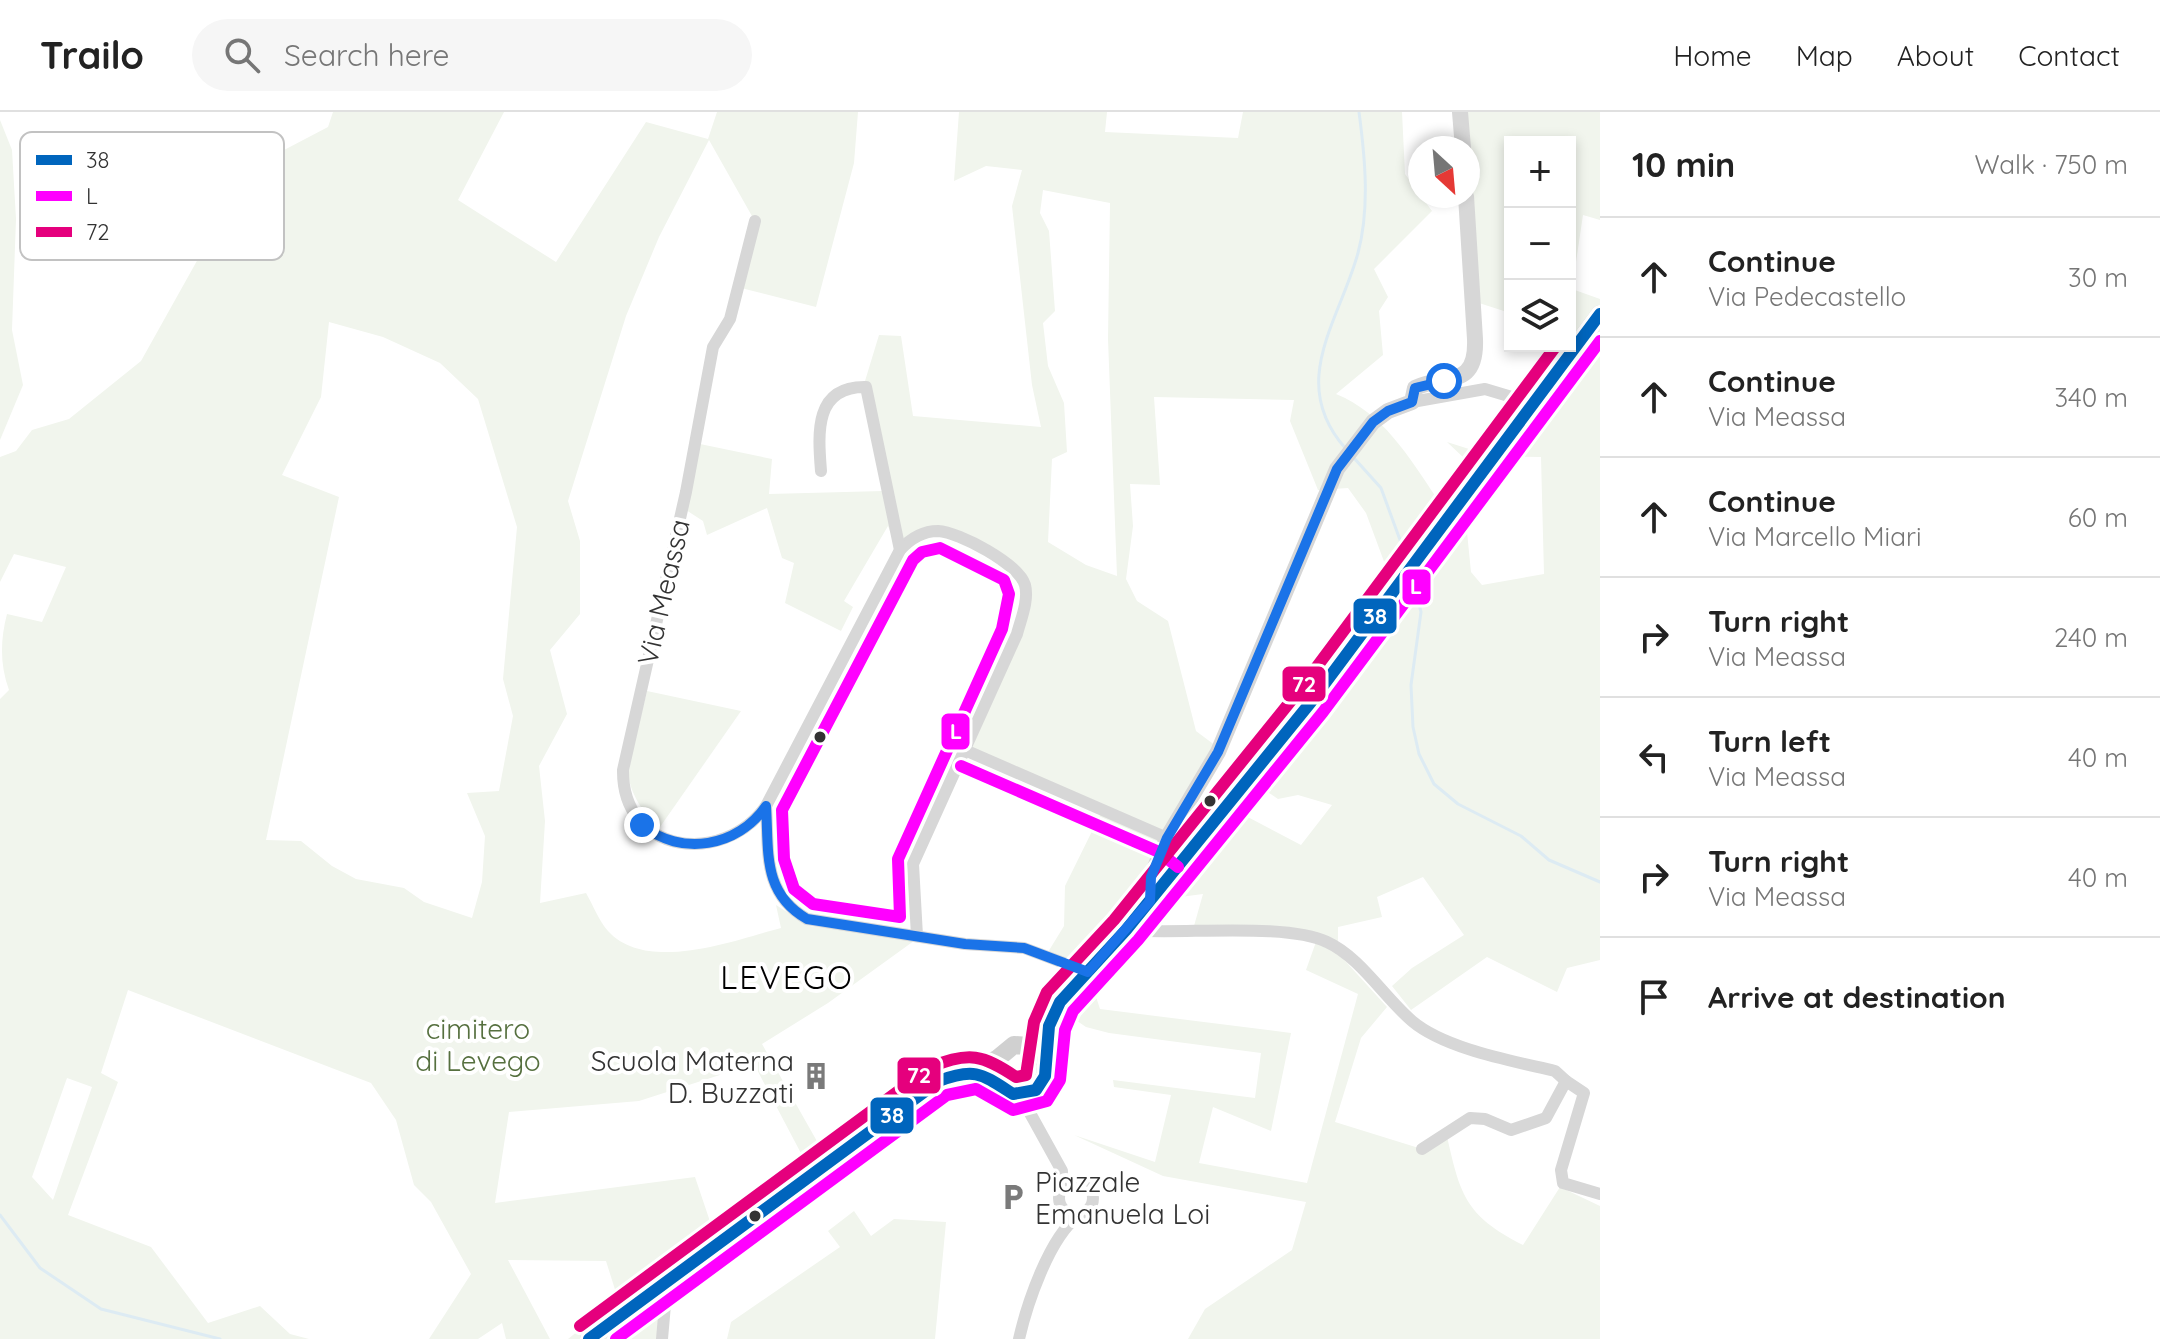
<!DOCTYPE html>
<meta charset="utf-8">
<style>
:root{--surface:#fff;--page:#f6f6f6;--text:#222;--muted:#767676;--line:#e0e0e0}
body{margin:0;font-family:Quicksand,sans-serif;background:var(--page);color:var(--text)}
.controls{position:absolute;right:24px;top:24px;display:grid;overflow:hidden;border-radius:0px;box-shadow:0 4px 12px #0003}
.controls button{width:72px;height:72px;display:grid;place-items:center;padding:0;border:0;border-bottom:2px solid var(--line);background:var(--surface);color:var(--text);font:40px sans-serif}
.compass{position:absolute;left:1408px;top:24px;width:72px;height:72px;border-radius:50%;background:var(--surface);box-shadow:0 4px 12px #0003;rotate:154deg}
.stop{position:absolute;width:24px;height:24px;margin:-18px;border:6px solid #1a73e8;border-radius:50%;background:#fff}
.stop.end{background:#1a73e8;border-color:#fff;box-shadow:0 2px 8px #0008}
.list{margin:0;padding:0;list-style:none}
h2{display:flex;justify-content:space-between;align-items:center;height:104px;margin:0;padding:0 32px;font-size:34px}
h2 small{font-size:26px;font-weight:400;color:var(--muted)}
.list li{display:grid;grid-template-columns:52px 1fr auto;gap:24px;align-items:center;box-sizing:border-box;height:120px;padding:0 32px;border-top:2px solid var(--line)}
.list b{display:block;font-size:30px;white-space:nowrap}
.list p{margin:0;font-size:26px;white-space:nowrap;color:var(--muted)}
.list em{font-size:26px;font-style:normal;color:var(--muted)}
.icon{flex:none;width:44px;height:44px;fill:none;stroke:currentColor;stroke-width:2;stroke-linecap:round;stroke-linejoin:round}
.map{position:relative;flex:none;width:1600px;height:1227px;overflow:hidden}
header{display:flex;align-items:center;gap:48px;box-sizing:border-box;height:112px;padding:0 40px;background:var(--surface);border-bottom:2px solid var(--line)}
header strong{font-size:38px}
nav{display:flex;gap:44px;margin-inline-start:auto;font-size:28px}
.search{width:560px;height:72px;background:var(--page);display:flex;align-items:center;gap:20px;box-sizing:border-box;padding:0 28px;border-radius:44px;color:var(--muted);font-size:30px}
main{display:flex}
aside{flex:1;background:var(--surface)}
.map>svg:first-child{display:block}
.green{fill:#f1f5ed;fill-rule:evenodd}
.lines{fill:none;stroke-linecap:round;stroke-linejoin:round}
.stream{stroke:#ddebf3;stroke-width:3}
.minor{stroke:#d7d7d7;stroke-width:12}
.tertiary{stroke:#d7d7d7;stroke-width:16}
.secondary{stroke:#d0d0d0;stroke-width:18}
.bus-1-casing{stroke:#fff;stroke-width:18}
.bus-2-casing{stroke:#fff;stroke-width:18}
.bus-3-casing{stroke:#fff;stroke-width:18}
.bus-1{stroke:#0065bd;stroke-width:12}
.bus-2{stroke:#f0f;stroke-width:12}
.bus-3{stroke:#e5007d;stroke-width:12}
.route{stroke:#1a73e8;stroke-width:10}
.bus-dot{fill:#333;stroke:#fff;stroke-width:3}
.labels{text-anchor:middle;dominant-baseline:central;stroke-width:8;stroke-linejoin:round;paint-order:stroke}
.street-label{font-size:28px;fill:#333;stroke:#fff}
.park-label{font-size:28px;fill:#56703f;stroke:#fff}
.poi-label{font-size:28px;fill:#333;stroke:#fff;text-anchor:end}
.quarter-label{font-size:32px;letter-spacing:2px;fill:#000;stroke:#fff}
.key{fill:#fff;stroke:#c2c2c2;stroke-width:2}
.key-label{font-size:22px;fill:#333}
.line-badge{stroke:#fff;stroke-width:3}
.badge-label{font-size:22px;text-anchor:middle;font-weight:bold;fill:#fff}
</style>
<header>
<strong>Trailo</strong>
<div class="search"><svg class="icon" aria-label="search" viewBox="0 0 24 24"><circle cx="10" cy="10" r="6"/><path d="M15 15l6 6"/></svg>Search here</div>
<nav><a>Home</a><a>Map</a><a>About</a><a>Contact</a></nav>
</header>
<main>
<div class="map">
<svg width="1600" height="1227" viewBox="0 0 1600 1227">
<rect width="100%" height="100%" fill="#fff"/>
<g class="green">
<path d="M333,0H504L458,88L556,150L646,10L708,27L717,0H858L854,51L816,195L741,176L757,113L709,28L659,125L626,204L568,389L580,429V502L550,538L567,602L539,654L545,709L540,791L586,781C593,793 599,809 608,819C647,862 735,828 781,816L776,793L809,814L918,826L828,891L762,932L831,1054L814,1066L754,952L639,989L509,1000L495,1091L695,1065L721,1142L660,1189L657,1227H568L618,1187L606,1149L508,1148L550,1227H506L502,1211L478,1227H429L471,1162L431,1090L414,1073L396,1008L371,971L128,878L101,961L118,970L68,1103L151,1135L208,1211L260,1194L290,1222L309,1227H0V587L9,578C0,553 0,529 7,502L42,510L66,455L14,442L0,470V345L16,339L32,318L69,307L141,249L222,104L265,48L328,15ZM329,210L383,225L440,251L478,287L517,415L503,567L513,604L499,679L467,681L485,724L482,770L472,806L424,790L404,776L356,767L332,754L301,729L266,728L339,385L282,363L321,285ZM67,966L92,975L53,1088L32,1065Z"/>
<path d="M959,0H1107L1105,20L1238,26L1243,0H1402L1405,62L1432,99L1374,157L1388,185L1379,199L1383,243L1336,282C1383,301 1409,345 1436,385L1465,347L1447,330L1491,344L1577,224L1570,221V30H1510V201L1479,191L1466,0H1600V108L1583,103L1572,177L1600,187V848L1567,856L1557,880L1487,845L1411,898L1392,874L1412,856L1464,823L1423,765L1377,785L1382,805L1338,815V841L1387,895L1361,926L1335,1010L1422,1037L1446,1020C1460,1082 1464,1103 1523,1133L1560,1075L1600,1094V1227H1188L1205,1197L1292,1138L1306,1090L1163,1064L1074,1023L1155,1050L1171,983L1114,975L1113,968L1255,986L1261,941L1109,921L1086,915L1055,894L1087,860L1045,845L1064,814L1065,774L1102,699L967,639L1017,522L1022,470C1006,451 951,418 925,425C917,428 906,438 899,443L888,414L844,489L853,495L841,519L785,491L794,451L782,446L767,396L707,423L703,409L686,398L700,332L772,347L769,382L883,379L865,269L879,223L901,224L913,304L1041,315L1032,273L1012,94L1022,58L986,54L954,69ZM1043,78L1110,91L1108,227L1117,464L1086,453L1048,430L1052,347L1067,340L1064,291L1048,254L1043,211L1055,199L1049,119L1040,101ZM1154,285L1294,288L1290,309L1318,378L1348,376L1366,401L1392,471L1246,665L1278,687L1298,683L1332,693L1301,733L1225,693L1200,726L1176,711L1216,634L1196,619L1168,509L1137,489L1126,467L1133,414L1130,372L1160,373ZM1490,344L1541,345L1544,462L1482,473L1471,460L1463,380ZM1203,782L1192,821L1317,827L1306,858L1358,882L1307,1071L1199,1051L1213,995L1271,1019L1291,921L1100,897L1088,860L1150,789Z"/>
<polygon points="0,8 12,38 16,107 12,218 23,273 0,328"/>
<path d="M647,579L741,599L660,715C646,706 632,684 629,667C627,652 643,597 647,579Z"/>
<polygon points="854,1099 871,1124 894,1107 946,1110 935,1227 727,1227 731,1210 840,1135 828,1119"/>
</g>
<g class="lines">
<g class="stream">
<path d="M1346,337C1287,271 1339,210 1358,141C1370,96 1365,45 1359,0"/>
<polyline points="1354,346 1381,376 1407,447"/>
<polyline points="1414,473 1421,500 1411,573 1413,615 1419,642 1434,672 1458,692 1521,724 1549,748 1600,770"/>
<polyline points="0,1103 40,1156 101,1197 220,1227"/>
</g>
<g class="minor">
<path d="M755,109L730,207L713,235L686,380L623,658C622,742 723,755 766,694L900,438C910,427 923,419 938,419C959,420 1019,452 1025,473C1029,488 1021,507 1017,522L913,752L917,824"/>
<polyline points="1412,290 1485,277 1532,291"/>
<path d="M821,359C818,321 814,274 866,275L900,438"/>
<polyline points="967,639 1167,726 1188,742"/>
<path d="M766,694C769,740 762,781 807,807L965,832L1024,836L1088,860"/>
<path d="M1126,818C1177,823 1286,810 1327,830C1360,845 1384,885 1412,909C1445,937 1513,949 1555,959L1566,969"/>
<polyline points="1020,983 1062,1059 1062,1076"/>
<polyline points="1422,1037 1470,1006 1485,1007 1511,1018 1546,1006 1566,969 1584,981 1561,1058 1563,1071 1600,1082"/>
<circle cx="1076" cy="1086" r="17"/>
<polyline points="662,1227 667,1170"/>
<path d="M1019,1227C1027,1192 1049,1126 1078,1104"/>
</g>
<g class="tertiary">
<polyline points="1460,0 1463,36"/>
<path d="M1150,789L1151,765L1167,726L1218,640L1337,357L1373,310L1388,299L1412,290L1415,276C1445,261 1477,278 1475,227L1466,84"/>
</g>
<g class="secondary">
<polyline points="969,960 997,947 1014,933 1029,934 1044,948"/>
<polyline points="589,1227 939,969 960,961 981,961 1013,982 1036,978 1045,964 1049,914 1060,890 1126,818 1311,590 1600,202"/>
</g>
<g class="bus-1-casing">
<path id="bus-1" d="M589,1227L939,969C975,955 982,962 1013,982L1036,978L1045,964L1049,914L1060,890L1126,818L1311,590L1600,202"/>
</g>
<g class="bus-2-casing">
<g id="bus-2">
<polygon points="940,436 1004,468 1009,482 1002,517 898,747 900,805 813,792 794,777 784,747 782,698 913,448 922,440"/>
<polyline points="961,654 1159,740 1178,755"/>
<polyline points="616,1227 947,983 976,977 1013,998 1047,989 1060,968 1065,918 1073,899 1138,828 1323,600 1600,229"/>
</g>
</g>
<g class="bus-3-casing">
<path id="bus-3" d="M580,1214L931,955C969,939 983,943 1016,965L1026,963L1034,910L1047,880L1114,808L1298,580L1556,234"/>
</g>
<use href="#bus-1" class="bus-1"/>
<use href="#bus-2" class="bus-2"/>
<use href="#bus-3" class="bus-3"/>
</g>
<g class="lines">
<path class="route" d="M642,713C681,745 738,735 766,694C769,740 762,781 807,807L965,832L1024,836L1088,860L1150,789L1151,765L1167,726L1218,640L1337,357L1373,310L1388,299L1412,290L1415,276L1444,269"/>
</g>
<defs>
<g id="building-bare" transform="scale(2.16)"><path d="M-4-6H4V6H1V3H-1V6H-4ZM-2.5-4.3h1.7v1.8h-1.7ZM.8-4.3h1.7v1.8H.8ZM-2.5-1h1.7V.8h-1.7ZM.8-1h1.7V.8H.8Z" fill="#7a7a7a" stroke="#fff" stroke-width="2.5" paint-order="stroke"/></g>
<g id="parking-bare" transform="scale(2.16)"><path d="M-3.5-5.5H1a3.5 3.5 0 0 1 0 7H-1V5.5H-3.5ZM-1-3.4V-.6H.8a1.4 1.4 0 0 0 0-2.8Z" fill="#7a7a7a" stroke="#fff" stroke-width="2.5" paint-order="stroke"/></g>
</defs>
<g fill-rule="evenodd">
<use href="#building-bare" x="816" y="964"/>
<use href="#parking-bare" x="1013" y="1085"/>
</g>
<g class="bus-dot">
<circle cx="820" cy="625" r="7"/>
<circle cx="1210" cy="689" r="7"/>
<circle cx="755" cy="1104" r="7"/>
</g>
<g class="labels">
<g class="street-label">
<text transform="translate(663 480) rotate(-77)">Via Meassa</text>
</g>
<g class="park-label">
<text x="478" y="916">cimitero<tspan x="478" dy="32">di Levego</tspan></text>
</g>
<g class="poi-label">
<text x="794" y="948">Scuola Materna<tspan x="794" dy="32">D. Buzzati</tspan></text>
<text x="1035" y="1069" text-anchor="start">Piazzale<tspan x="1035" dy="32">Emanuela Loi</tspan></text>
</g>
<g class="quarter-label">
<text x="787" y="865">LEVEGO</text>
</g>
</g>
<rect x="20" y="20" width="264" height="128" rx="12" class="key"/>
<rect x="36" y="43" width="36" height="10" fill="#0065bd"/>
<rect x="36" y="79" width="36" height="10" fill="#f0f"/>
<rect x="36" y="115" width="36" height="10" fill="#e5007d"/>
<g class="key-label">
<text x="86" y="56">38</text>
<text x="86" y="92">L</text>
<text x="86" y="128">72</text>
</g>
<g class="line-badge">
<rect x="1401" y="456" width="31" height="38" rx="8" fill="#f0f"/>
<rect x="1352" y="485" width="46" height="38" rx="8" fill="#0065bd"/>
<rect x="1281" y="553" width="46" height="38" rx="8" fill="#e5007d"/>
<rect x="940" y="600" width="31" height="39" rx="8" fill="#f0f"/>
<rect x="896" y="944" width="46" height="39" rx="8" fill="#e5007d"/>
<rect x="869" y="984" width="46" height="39" rx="8" fill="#0065bd"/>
</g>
<g class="badge-label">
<text x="1416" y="482">L</text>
<text x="1375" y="512">38</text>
<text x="1304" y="580">72</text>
<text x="956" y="627">L</text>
<text x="919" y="971">72</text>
<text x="892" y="1011">38</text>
</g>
</svg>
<div class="controls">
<button>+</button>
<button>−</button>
<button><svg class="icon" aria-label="layers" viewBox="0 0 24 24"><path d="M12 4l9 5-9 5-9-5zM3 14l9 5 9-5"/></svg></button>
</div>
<svg class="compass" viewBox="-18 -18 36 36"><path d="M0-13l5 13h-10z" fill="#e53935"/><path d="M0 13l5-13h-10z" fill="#767676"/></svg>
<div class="stop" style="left:1444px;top:269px"></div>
<div class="stop end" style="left:642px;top:713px"></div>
</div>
<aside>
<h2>10 min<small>Walk · 750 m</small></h2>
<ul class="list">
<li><svg class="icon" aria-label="ahead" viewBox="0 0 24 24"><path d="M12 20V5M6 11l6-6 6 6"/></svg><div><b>Continue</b><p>Via Pedecastello</p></div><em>30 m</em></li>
<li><svg class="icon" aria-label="ahead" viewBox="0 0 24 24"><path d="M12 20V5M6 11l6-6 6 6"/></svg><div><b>Continue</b><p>Via Meassa</p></div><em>340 m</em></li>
<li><svg class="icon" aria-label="ahead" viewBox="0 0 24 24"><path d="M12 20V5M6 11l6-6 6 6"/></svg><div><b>Continue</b><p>Via Marcello Miari</p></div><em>60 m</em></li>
<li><svg class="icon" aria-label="right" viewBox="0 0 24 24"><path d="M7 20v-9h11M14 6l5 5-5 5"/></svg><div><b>Turn right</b><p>Via Meassa</p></div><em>240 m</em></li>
<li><svg class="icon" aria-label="left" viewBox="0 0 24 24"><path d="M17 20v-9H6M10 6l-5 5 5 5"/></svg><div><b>Turn left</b><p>Via Meassa</p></div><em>40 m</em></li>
<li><svg class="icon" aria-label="right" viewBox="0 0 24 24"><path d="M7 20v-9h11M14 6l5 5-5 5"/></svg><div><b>Turn right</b><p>Via Meassa</p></div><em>40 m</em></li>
<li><svg class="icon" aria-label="arrive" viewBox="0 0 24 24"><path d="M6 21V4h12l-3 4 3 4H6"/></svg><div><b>Arrive at destination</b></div></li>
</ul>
</aside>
</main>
